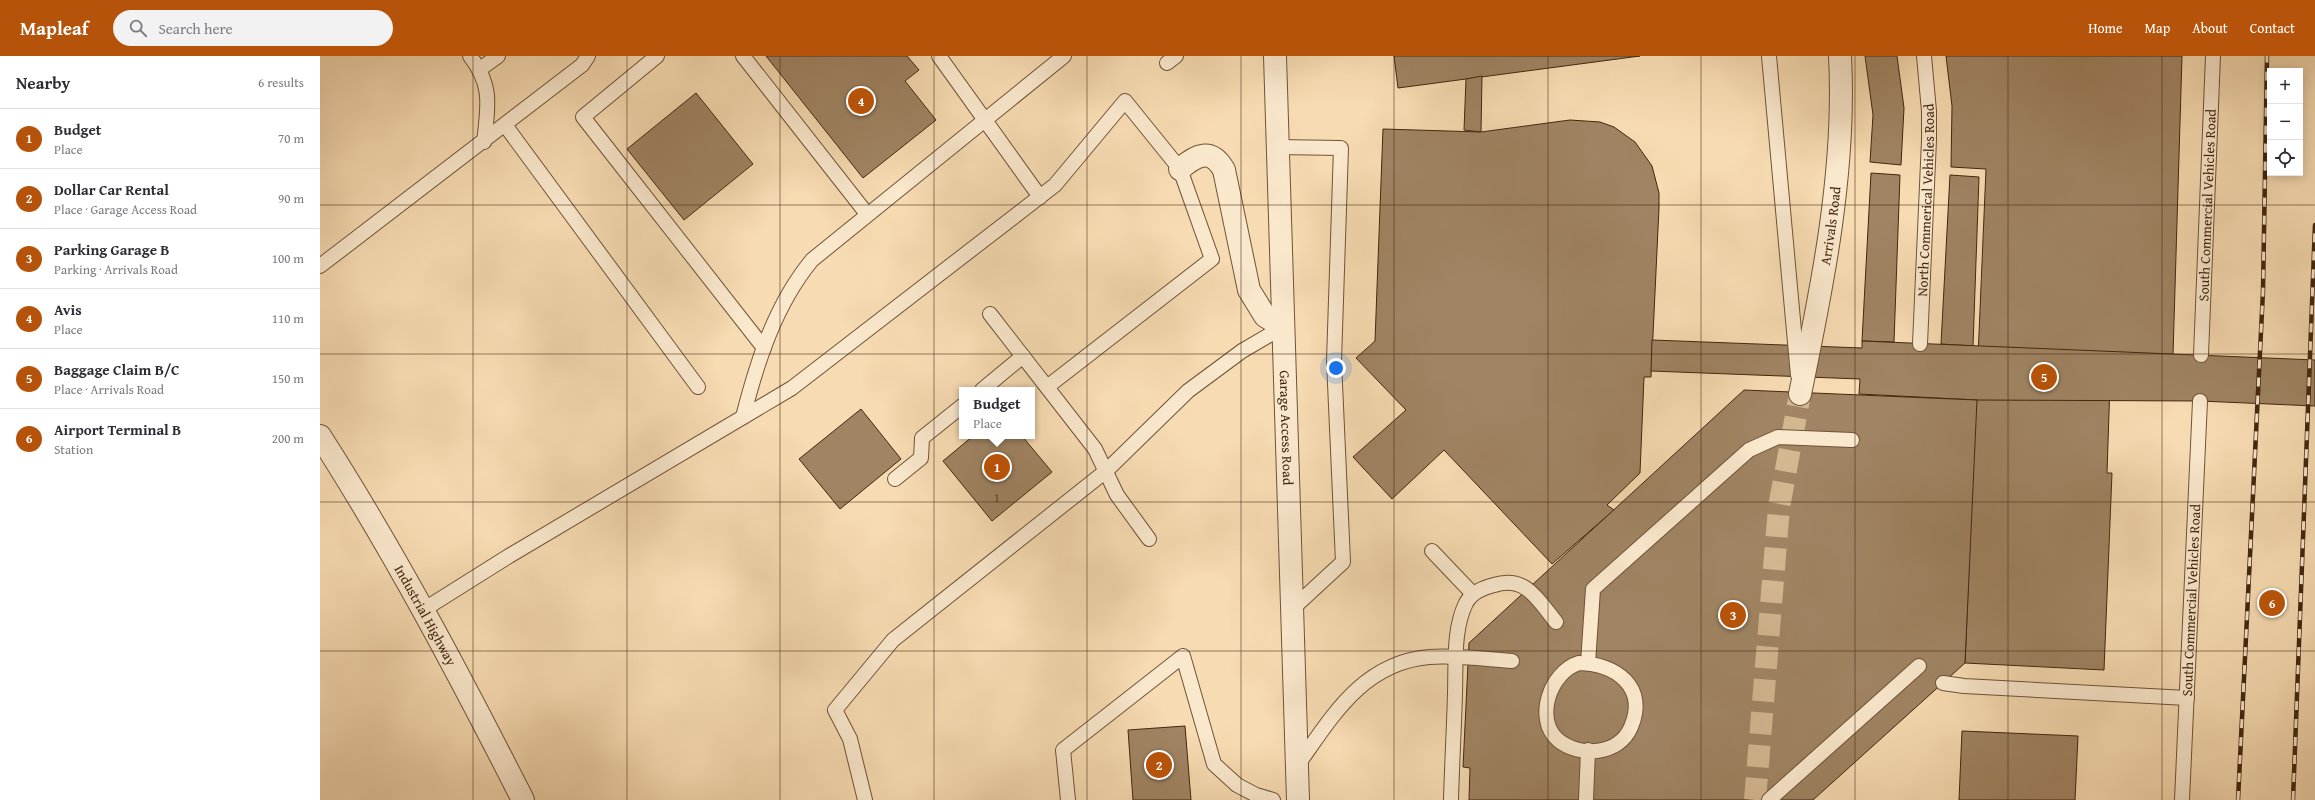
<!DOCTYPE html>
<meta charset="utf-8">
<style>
:root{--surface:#fff;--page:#f2f2f3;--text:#2b2b33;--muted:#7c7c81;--line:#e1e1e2;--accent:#b45309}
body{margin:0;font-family:"Gentium Book Plus",serif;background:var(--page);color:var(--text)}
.controls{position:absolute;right:12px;top:12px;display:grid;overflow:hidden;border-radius:0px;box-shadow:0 2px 10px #0003}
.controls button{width:36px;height:36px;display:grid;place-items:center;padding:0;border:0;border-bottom:1px solid var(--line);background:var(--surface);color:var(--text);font:20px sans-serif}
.you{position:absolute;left:1016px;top:312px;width:14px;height:14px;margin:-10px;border:3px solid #fff;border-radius:50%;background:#1a73e8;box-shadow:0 0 0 6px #1a73e833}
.badge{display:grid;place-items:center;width:26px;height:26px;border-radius:50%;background:var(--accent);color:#fff;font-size:13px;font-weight:700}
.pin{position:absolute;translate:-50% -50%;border:2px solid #fff;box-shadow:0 1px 4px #0006}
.popup{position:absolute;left:639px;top:331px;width:76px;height:52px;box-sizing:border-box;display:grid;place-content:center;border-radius:0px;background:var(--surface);filter:drop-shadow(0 1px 3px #0005);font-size:13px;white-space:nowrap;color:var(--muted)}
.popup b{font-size:15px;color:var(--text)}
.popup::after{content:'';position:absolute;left:50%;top:100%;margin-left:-8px;border:8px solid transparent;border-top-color:var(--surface)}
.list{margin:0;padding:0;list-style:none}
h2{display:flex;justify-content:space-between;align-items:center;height:52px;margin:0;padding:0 16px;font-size:17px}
h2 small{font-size:13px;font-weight:400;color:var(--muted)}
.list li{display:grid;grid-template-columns:26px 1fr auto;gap:12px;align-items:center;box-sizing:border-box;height:60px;padding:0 16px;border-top:1px solid var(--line)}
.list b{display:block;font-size:15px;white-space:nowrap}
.list p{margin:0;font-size:13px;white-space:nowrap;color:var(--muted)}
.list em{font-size:13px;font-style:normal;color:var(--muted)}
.icon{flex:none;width:22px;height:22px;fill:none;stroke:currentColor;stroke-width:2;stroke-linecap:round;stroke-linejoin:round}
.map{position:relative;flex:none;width:1995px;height:744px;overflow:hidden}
header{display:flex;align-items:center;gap:24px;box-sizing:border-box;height:56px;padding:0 20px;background:var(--accent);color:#fff}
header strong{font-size:19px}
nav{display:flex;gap:22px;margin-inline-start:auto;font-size:14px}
.search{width:280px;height:36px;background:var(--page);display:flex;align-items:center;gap:10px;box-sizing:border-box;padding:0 14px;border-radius:22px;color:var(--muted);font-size:15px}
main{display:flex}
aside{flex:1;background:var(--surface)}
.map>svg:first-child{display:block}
.building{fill:#a08463;stroke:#42260e}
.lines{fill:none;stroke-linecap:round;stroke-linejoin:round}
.tertiary-tunnel{stroke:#d3b791;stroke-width:22;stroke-dasharray:22 11;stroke-linecap:butt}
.service-casing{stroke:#6f5337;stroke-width:16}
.tertiary-casing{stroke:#6f5337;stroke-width:24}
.service{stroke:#fae8cd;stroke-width:14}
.tertiary{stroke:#fae8cd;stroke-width:22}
.rail-casing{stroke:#42260e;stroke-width:4.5}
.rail{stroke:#fae8cd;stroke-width:3;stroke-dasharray:9;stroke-linecap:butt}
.grid{fill:none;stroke:#42260e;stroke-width:1;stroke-opacity:0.55}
.labels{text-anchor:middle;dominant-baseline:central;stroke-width:3;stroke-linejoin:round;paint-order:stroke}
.number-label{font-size:12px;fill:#5a3e23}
.street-label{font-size:14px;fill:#42260e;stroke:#fae8cd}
</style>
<header>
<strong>Mapleaf</strong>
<div class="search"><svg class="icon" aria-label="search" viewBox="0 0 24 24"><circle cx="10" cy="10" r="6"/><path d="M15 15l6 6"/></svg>Search here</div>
<nav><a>Home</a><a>Map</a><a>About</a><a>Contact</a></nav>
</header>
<main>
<aside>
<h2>Nearby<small>6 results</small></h2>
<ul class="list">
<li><span class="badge">1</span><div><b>Budget</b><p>Place</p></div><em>70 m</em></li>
<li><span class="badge">2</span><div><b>Dollar Car Rental</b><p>Place · Garage Access Road</p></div><em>90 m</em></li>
<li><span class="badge">3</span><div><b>Parking Garage B</b><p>Parking · Arrivals Road</p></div><em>100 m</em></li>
<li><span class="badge">4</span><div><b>Avis</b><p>Place</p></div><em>110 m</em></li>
<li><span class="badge">5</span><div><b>Baggage Claim B/C</b><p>Place · Arrivals Road</p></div><em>150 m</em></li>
<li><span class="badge">6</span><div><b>Airport Terminal B</b><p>Station</p></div><em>200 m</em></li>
</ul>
</aside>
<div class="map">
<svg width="1995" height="744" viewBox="0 0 1995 744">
<rect width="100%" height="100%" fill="#f7dbb2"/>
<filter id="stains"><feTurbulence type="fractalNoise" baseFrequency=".005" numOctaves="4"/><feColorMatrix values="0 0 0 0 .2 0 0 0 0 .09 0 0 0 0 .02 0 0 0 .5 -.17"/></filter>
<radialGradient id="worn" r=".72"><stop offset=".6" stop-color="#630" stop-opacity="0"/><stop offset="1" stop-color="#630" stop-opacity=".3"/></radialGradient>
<g class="building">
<polygon points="446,0 587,0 599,14 585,25 616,64 543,122"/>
<polygon points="1074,0 1320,0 1078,32"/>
<polygon points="1545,0 1577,0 1584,52 1581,109 1550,106 1553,59"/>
<polygon points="1626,0 1862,0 1853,299 1791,297 1787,417 1792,417 1784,614 1645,607 1666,113 1631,111 1632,50"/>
<polygon points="1162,20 1161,76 1144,74 1146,23"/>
<polygon points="376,37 433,108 364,164 307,93"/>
<polygon points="1250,64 1280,66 1294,71 1315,86 1332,110 1339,137 1339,152 1331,321 1324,321 1320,417 1287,449 1294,454 1232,508 1124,394 1072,443 1033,401 1086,354 1036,302 1055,285 1063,73 1161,76"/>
<polygon points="1551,117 1580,119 1574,286 1542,285"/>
<polygon points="1630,119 1659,121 1653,290 1621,288"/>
<polygon points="1332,284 1542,292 1542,285 1995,304 1995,350 1880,345 1657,344 1539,338 1540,323 1331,315"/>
<polygon points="1424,334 1657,344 1645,607 1493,744 1149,744 1150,712 1143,711 1149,587"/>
<polygon points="541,353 581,403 520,453 479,403"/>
<polygon points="653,380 702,380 732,416 672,465 623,405"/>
<polygon points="865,670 871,744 813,744 808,674"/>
<polygon points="1642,675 1758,680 1755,744 1639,744"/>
</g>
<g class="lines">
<polyline class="tertiary-tunnel" points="1435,744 1459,451 1480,338"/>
<g class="service-casing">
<g id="service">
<path d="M150,0C173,30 168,50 164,86"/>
<polyline points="337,0 263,61 444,292"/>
<polyline points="423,0 547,158"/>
<polyline points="619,0 720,141"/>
<polyline points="1449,0 1478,319"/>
<polyline points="847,7 856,0"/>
<polyline points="160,13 178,0"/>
<polyline points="185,69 378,331"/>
<polyline points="957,91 1021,92 1014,305 1023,506 971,554"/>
<polyline points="0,210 262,9 268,0"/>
<polyline points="670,258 775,393 797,439 829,483"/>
<path id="s1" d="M1600,288L1609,84V55L1604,0"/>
<path id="s2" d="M1881,299L1893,0"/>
<polyline points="662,334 703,300"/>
<path d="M423,361C437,306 455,249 492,204L744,0"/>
<polyline points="575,423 601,402 602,382 642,350"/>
<polyline points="1112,495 1153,538"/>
<polyline points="103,554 189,500 472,332 735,129 805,45 860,113 892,203 727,331"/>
<path d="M1259,607C1296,608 1328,631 1311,671C1299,699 1260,702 1238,684C1214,663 1230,616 1259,607Z"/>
<polyline points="1268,607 1273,533 1429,394 1458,381 1532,384"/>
<polyline points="1623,627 1644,630 1867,642"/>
<path d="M977,710C1012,661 1042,607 1109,601C1136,599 1164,603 1192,605"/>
<polyline points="545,744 530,683 515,654 573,584 786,415 868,335 922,295 963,271"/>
<polyline points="748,744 743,694 863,600 894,708 917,729 936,739 953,744"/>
<path d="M1131,744C1132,708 1134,673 1135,637C1136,608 1133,573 1146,547C1152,536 1163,532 1174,529C1206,519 1218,544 1236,566"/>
<polyline points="1266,744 1268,694"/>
<polyline points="1449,744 1599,610"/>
<path id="s3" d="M1862,744L1880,345"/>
</g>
</g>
<g class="tertiary-casing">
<g id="tertiary">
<path id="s4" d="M955,0L978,744"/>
<path d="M860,113C876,99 891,91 904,114L929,234L945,260L963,271"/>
<path id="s5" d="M1480,338C1503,227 1526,113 1520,0"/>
<path id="s6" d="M0,380C75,497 140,620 203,744"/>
</g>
</g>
<use href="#service" class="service"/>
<use href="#tertiary" class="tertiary"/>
<g class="rail-casing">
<g id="rail">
<polyline points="1918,744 1943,235 1947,0"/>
<polyline points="1973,744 1995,169"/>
</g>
</g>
<use href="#rail" class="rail"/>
</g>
<path class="grid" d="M153,0V744M307,0V744M460,0V744M614,0V744M767,0V744M921,0V744M1074,0V744M1228,0V744M1381,0V744M1535,0V744M1688,0V744M1842,0V744M0,149H1995M0,298H1995M0,446H1995M0,595H1995"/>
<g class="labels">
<g class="number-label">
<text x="677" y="441">1</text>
</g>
<g class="street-label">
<text stroke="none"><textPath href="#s1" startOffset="144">North Commerical Vehicles Road</textPath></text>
<text stroke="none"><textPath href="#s2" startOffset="150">South Commercial Vehicles Road</textPath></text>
<text stroke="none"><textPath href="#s5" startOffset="171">Arrivals Road</textPath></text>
<text stroke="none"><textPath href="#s4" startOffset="372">Garage Access Road</textPath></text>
<text stroke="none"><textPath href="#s3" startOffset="200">South Commercial Vehicles Road</textPath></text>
<text stroke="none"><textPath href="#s6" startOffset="208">Industrial Highway</textPath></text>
</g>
</g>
<rect width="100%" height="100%" filter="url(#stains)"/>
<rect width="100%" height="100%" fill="url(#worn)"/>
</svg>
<div class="controls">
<button>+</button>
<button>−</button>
<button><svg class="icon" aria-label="locate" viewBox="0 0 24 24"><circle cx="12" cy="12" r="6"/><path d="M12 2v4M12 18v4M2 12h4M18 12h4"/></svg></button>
</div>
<div class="you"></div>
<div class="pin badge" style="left:677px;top:411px">1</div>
<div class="popup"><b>Budget</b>Place</div>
<div class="pin badge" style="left:839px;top:709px">2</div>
<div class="pin badge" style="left:1413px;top:559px">3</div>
<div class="pin badge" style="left:541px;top:45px">4</div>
<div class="pin badge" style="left:1724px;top:321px">5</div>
<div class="pin badge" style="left:1952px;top:547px">6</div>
</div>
</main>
